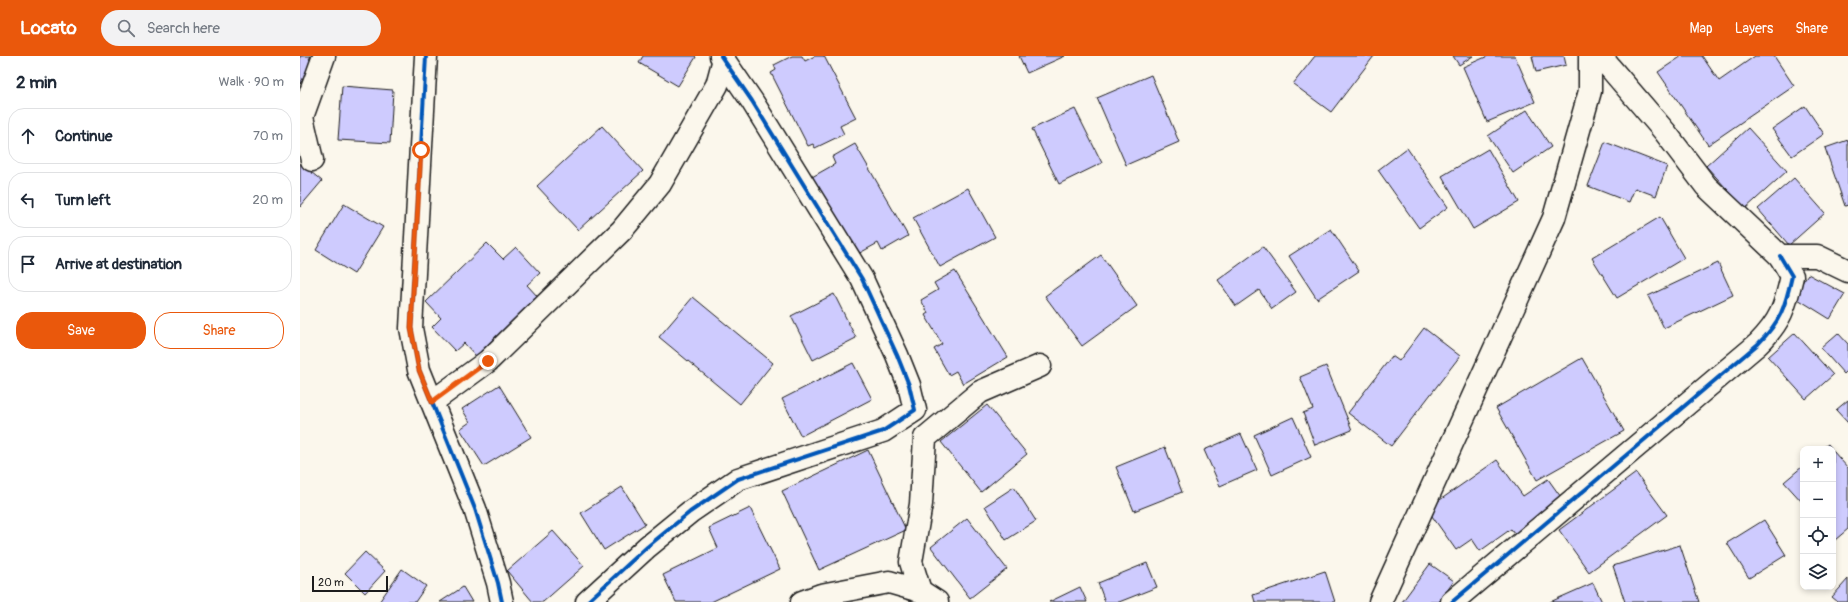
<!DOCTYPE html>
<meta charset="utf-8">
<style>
:root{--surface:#fff;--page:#f2f2f3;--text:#1f2937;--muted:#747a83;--line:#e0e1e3;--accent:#ea580c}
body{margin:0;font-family:Pangolin,sans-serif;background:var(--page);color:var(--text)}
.controls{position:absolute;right:12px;bottom:12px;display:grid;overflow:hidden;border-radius:8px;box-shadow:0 2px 6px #0003}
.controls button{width:36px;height:36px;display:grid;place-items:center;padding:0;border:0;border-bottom:1px solid var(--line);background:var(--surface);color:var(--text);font:20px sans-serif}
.scale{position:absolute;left:12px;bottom:10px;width:76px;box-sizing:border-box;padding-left:4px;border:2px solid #1c1c1c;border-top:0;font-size:11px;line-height:14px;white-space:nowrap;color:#1c1c1c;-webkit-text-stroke:3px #fbf7ec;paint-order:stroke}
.stop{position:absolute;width:12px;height:12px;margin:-9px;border:3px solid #ea580c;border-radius:50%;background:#fff}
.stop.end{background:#ea580c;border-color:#fff;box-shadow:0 1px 4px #0008}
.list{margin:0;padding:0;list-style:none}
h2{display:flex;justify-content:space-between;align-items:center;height:52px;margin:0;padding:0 16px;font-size:17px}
h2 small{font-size:13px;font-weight:400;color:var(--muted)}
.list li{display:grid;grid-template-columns:26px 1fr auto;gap:12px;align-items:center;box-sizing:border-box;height:56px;margin:0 8px 8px;padding:0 8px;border:1px solid var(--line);border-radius:16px}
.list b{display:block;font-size:15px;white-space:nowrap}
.list em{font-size:13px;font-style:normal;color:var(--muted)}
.actions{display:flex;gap:8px;padding:12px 16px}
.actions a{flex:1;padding:9px 0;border:1px solid var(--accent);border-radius:16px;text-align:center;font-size:14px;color:var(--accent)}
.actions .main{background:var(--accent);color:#fff}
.icon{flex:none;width:22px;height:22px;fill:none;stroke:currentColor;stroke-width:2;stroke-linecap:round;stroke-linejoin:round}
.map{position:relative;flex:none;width:1548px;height:546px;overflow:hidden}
header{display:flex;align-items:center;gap:24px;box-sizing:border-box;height:56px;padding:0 20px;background:var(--accent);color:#fff}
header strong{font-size:19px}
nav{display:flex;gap:22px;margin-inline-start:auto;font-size:14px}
.search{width:280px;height:36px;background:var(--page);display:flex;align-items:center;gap:10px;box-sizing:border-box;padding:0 14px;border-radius:22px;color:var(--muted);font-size:15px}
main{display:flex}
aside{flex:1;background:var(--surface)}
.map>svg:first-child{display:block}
.building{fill:#cecbfe;stroke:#1c1c1c}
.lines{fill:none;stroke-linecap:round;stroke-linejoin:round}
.street-casing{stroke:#1c1c1c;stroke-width:25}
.secondary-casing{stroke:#1c1c1c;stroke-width:25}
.street{stroke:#fbf7ec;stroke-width:22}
.secondary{stroke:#fbf7ec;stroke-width:22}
.cycleway-casing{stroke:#fbf7ec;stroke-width:6}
.cycleway{stroke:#0057b8;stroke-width:4}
.route{stroke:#ea580c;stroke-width:5}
</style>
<header>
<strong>Locato</strong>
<div class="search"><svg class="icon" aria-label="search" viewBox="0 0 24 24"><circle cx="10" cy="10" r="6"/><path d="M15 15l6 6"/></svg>Search here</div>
<nav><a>Map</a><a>Layers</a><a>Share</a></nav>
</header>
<main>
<aside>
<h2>2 min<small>Walk · 90 m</small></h2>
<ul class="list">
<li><svg class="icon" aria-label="ahead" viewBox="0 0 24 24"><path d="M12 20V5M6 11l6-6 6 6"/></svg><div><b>Continue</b></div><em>70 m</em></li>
<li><svg class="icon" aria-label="left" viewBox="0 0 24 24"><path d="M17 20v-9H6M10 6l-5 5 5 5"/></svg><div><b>Turn left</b></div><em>20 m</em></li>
<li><svg class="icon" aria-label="arrive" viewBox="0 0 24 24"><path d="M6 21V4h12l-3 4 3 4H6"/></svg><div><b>Arrive at destination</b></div></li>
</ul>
<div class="actions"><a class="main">Save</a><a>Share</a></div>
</aside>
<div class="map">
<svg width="1548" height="546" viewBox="0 0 1548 546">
<rect width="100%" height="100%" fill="#fbf7ec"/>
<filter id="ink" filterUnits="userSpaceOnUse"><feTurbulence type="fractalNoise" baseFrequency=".025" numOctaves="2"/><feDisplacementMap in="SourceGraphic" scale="8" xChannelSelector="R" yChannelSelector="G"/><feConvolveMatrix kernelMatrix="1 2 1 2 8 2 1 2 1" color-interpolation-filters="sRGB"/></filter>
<g filter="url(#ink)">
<g class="building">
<polygon points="0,0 11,0 9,3 13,6 0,28"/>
<polygon points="343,0 395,0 396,1 378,30 339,7"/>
<polygon points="492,0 502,0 505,5 515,0 524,0 556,62 540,70 544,78 515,92 513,88 508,90 471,17 476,14 474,9"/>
<polygon points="719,0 765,0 727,17"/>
<polygon points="1015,0 1074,0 1031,56 993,28"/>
<polygon points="1153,0 1173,0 1159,9"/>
<polygon points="1188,0 1215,0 1235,46 1187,66 1163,11"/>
<polygon points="1232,0 1264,0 1266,9 1236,16"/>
<polygon points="1382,0 1402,0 1419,25 1455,0 1474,0 1494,30 1408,89 1358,16"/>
<polygon points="851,19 879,86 826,109 797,42"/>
<polygon points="42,30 93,34 90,87 38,84"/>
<polygon points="1505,50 1524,78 1492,100 1472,73"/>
<polygon points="775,53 802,107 759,128 732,73"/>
<polygon points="1227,54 1251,91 1213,117 1188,80"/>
<polygon points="302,70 343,115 278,174 237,130"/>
<polygon points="1448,72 1487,115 1445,153 1406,110"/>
<polygon points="1548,84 1548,149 1545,150 1525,92"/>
<polygon points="1305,86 1367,110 1356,140 1335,132 1329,146 1288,130"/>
<polygon points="555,88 608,180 582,195 578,187 556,199 512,121 535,108 532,101"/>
<polygon points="1107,92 1148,151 1119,172 1078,114"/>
<polygon points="1188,93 1219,146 1173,173 1142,120"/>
<polygon points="0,107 22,125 0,151"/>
<polygon points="1494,122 1525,157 1489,189 1458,153"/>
<polygon points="668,132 695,181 640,211 613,162"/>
<polygon points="44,148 83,171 54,218 16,194"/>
<polygon points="1360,161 1384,202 1317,242 1292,202"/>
<polygon points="1031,173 1059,215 1017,243 989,200"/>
<polygon points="187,187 203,203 216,191 240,217 227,229 238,241 176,300 164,287 155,295 132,271 141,262 126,246"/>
<polygon points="963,191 996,236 972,253 959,234 936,250 918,224"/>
<polygon points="801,199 837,250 782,290 745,240"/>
<polygon points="1418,207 1433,239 1364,272 1348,240"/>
<polygon points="655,215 708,301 663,328 656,315 649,319 634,293 642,288 625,259 628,257 621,244 638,234 634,227"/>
<polygon points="1508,218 1545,238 1530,263 1493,240"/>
<polygon points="534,238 556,282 513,304 491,260"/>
<polygon points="393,241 473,307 440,348 359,281"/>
<polygon points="1124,272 1160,300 1091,390 1048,357 1092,300 1099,305"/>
<polygon points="1495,277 1533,319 1506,343 1468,301"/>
<polygon points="1538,277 1548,288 1548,314 1544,318 1521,292"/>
<polygon points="1282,302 1324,375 1237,424 1196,352"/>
<polygon points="553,307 572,343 501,380 482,343"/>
<polygon points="1026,310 1052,374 1015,389 1003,357 1013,353 1000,321"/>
<polygon points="199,329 231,381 184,410 160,373 170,366 162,353"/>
<polygon points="1548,344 1548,367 1536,354"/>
<polygon points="687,349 727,398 681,436 641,386"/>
<polygon points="993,361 1011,401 972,419 954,379"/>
<polygon points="941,378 957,414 920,430 904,394"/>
<polygon points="1528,388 1532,393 1522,393"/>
<polygon points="865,391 882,436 834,455 816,411"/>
<polygon points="568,394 606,474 519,514 482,435"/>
<polygon points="1533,395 1548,412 1548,473 1535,484 1533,481"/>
<polygon points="1197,404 1223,440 1248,423 1263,444 1215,478 1211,473 1180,495 1172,483 1156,494 1127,453"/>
<polygon points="1503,410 1503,447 1484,426"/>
<polygon points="1336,417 1367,459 1289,516 1259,474"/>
<polygon points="322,431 345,468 304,494 281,457"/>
<polygon points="714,431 736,465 706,484 685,450"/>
<polygon points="450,452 480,513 411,546 376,546 363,519 418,492 409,472"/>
<polygon points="667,462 707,513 670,542 631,491"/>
<polygon points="1464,464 1486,499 1449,522 1427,487"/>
<polygon points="253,475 284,510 243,546 233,546 207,515"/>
<polygon points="1380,489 1399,546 1325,546 1313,510"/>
<polygon points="65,496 85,515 65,537 45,517"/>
<polygon points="847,507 857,531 819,546 805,546 798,527"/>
<polygon points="1130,508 1154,525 1139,546 1102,546"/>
<polygon points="102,513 126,530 115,546 79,546"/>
<polygon points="1025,515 1035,546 955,546 953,539"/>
<polygon points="1548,523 1548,546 1538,546 1532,541"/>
<polygon points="1293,527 1302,546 1250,546"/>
<polygon points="163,531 172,546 140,546"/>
<polygon points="780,531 787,546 749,546"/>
</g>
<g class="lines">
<g class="street-casing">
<g id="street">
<polyline points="126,0 111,272 119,314 175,453 198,527 202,546"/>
<polyline points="1300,0 1365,76 1406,130 1480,200 1517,200 1548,215"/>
<polyline points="12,104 2,61 24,0"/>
<polyline points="132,346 188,305 322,174 360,128 417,29 424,3"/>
<polyline points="620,535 611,506 621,448 625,382 680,336 740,310"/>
<polyline points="287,546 347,491 390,456 438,423 583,375 615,354 609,329 597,299 562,223 452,45 421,0"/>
<polyline points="502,546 521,539 589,526 620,535 637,546"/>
<path d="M1152,546L1458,288C1481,265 1485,251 1492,220L1480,200"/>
</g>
</g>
<g class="secondary-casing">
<polyline id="secondary" points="1080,546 1254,162 1290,35 1290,0"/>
</g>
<use href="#street" class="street"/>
<use href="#secondary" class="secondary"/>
<g class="cycleway-casing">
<g id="cycleway">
<polyline points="126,0 111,272 119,314 175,453 198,527 202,546"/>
<polyline points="287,546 347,491 390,456 438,423 583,375 615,354 609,329 597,299 562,223 452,45 421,0"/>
<path d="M1152,546L1458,288C1481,265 1485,251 1492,220L1480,200"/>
</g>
</g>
<use href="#cycleway" class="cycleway"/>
</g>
</g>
<g class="lines" filter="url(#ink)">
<polyline class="route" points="121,94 111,272 119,314 132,346 188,305"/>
</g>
</svg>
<div class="controls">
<button>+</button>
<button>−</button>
<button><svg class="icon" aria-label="locate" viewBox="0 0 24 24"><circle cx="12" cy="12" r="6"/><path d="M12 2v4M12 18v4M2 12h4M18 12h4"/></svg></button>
<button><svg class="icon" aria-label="layers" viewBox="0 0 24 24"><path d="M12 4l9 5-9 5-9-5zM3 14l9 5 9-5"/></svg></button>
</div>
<div class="scale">20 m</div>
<div class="stop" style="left:121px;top:94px"></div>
<div class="stop end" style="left:188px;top:305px"></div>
</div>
</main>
